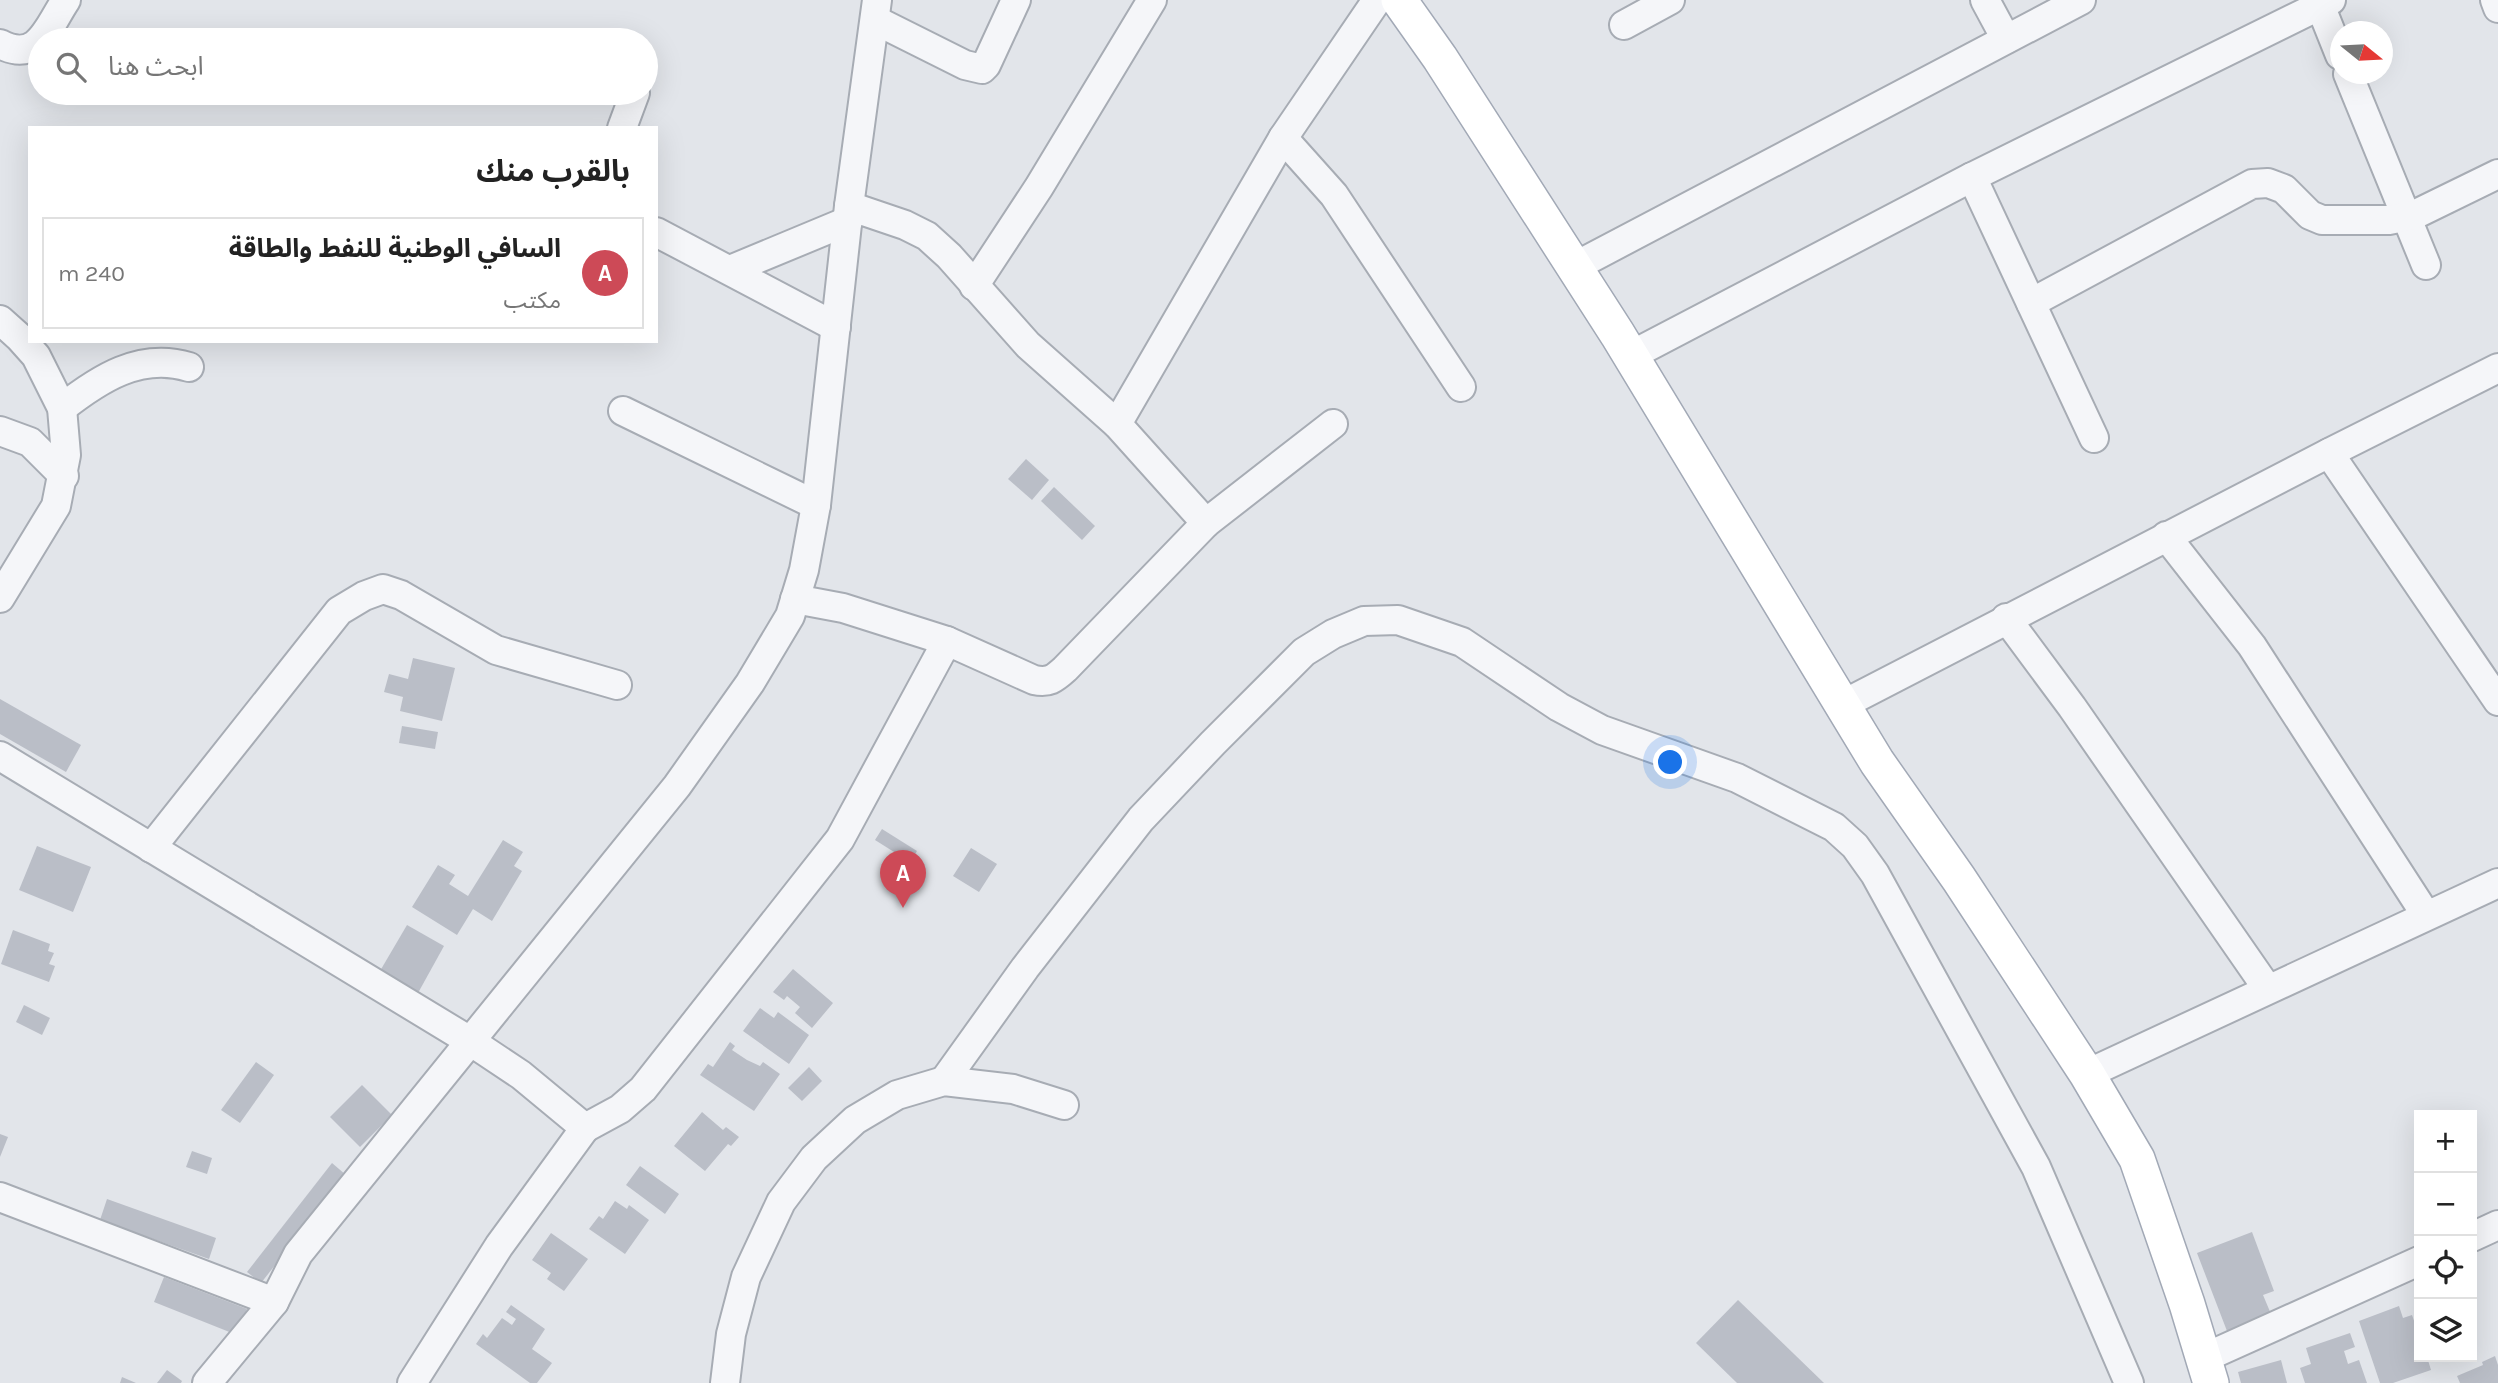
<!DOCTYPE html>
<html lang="ar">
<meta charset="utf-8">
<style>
:root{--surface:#fff;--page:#f2f2f2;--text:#222;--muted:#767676;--line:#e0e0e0;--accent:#cd4a57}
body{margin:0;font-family:Karla,"Noto Sans Arabic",sans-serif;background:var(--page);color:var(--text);direction:rtl}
.controls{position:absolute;right:21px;bottom:21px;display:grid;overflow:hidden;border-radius:0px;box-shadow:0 7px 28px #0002}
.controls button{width:63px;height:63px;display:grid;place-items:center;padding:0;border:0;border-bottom:2px solid var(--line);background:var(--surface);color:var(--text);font:35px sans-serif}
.compass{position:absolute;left:2330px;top:21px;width:63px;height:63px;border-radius:50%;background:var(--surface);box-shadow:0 7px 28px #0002;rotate:108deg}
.you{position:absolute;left:1671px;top:763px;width:24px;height:24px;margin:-18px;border:5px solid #fff;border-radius:50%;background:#1a73e8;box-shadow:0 0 0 10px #1a73e833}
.badge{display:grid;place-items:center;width:46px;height:46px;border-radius:50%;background:var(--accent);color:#fff;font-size:23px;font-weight:700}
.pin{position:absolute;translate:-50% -58px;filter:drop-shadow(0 2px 4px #0008)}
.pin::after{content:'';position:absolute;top:37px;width:24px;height:21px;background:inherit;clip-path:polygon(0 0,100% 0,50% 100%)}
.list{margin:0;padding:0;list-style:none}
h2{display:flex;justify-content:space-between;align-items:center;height:91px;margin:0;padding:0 28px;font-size:30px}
h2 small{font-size:23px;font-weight:400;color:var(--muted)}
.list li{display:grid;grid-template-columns:46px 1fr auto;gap:21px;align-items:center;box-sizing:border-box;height:112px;margin:0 14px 14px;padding:0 14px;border:2px solid var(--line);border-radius:0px}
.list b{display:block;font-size:26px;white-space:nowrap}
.list p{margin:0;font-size:23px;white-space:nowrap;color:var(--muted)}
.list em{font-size:23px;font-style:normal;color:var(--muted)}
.icon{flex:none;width:38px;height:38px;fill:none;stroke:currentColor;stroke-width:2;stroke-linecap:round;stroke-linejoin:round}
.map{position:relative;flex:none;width:2498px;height:1383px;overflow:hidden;direction:ltr}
.search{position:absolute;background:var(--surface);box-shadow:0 7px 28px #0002;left:28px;top:28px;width:630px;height:77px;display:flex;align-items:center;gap:18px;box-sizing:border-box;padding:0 24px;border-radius:38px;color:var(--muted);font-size:26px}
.panel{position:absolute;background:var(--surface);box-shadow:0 7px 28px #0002;left:28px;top:126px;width:630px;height:217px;border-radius:0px;direction:rtl}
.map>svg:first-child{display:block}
.building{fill:#babec7}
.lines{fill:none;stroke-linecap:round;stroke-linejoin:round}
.minor-casing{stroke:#a7acb4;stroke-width:32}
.major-casing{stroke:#a2a9b6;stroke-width:38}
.minor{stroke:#f5f6f9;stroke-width:28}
.major{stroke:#fff;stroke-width:35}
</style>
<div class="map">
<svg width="2498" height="1383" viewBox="0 0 2498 1383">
<rect width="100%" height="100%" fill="#e2e5ea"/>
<g class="building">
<polygon points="1026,459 1049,480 1032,500 1008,479"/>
<polygon points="1054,487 1095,526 1082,540 1041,501"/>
<polygon points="413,658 455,668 442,721 400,711 403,697 384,692 389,674 408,679"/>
<polygon points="0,699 81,745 66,772 0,734"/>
<polygon points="402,726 438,732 435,749 399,743"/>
<polygon points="882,829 917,851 910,862 875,840"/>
<polygon points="503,840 523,852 514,866 522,871 492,921 473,909 457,935 412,907 438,865 455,875 449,884 468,896"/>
<polygon points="37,846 91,867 73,912 19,890"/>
<polygon points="971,848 997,864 979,892 953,876"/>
<polygon points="407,925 444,946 418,993 380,971"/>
<polygon points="13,930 50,944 48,951 54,953 49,964 55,966 49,982 1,964"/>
<polygon points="793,969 833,1003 812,1028 795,1013 800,1007 787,996 784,1000 773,992"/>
<polygon points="24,1005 50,1018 42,1035 16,1022"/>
<polygon points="760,1008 774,1018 778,1012 809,1035 789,1064 743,1031"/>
<polygon points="730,1042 735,1046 732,1050 747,1060 760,1066 763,1062 780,1074 754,1111 700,1075 708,1064 713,1067"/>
<polygon points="256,1062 274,1075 240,1123 221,1110"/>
<polygon points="809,1067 822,1081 802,1101 788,1088"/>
<polygon points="362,1085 392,1115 360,1147 330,1117"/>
<polygon points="702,1112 723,1130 726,1127 739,1137 731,1146 728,1144 705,1171 674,1146"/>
<polygon points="0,1134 8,1137 0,1157"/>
<polygon points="192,1151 212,1158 207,1174 186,1167"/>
<polygon points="332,1163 346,1175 261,1283 247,1272"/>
<polygon points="640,1166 679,1194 665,1214 626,1185"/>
<polygon points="107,1199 216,1238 209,1259 100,1220"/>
<polygon points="615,1201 627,1209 629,1205 649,1220 625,1254 589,1229 599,1216 603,1219"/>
<polygon points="2252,1232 2274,1291 2263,1295 2271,1314 2227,1331 2197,1253"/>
<polygon points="551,1233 588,1259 564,1291 547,1279 551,1273 532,1260"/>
<polygon points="164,1277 247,1309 237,1335 154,1302"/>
<polygon points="1738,1300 1824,1383 1737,1383 1696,1343"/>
<polygon points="511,1305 545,1329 532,1349 552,1363 537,1383 530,1383 476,1344 483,1334 487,1338 502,1318 512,1325 516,1319 506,1312"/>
<polygon points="2399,1306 2403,1318 2412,1315 2419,1335 2419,1357 2427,1357 2431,1370 2393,1383 2380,1383 2359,1321"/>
<polygon points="2350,1333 2355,1347 2344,1351 2348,1364 2359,1360 2367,1383 2305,1383 2300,1368 2311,1364 2306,1348"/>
<polygon points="2495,1356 2498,1365 2498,1383 2460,1383 2457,1376 2483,1365 2482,1362"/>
<polygon points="2281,1360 2287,1383 2241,1383 2238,1372"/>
<polygon points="167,1370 182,1381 181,1383 157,1383"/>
<polygon points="122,1377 136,1383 120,1383"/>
</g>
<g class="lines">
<g class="minor-casing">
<g id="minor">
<polyline points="1985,0 2006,39"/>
<polyline points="2495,0 2498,8"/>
<polyline points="2320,5 2340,55"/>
<polyline points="875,20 965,65 982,69 986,65 1016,0"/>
<polyline points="1624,25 1670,0"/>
<path d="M0,44C38,64 48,27 66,0"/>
<polyline points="2348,74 2426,265"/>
<polyline points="622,128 635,93"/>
<polyline points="1283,138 1334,195 1461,387"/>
<polyline points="1972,177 2094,438"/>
<polyline points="849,206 905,225 927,236 949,256 1028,345 1117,424 1206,523"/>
<polyline points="656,232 836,327"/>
<polyline points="1574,267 2081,0"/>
<polyline points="730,270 848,221"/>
<polyline points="974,286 1039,187 1152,0"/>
<polyline points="2031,303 2252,184 2268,183 2284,189 2310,215 2322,220 2389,220 2414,215 2498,174"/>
<polyline points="0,320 19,337 36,356 62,408 66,455 56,506 0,598"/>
<polyline points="1630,356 1972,177 2331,0"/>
<path d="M62,408C99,379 140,352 189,367"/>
<polyline points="623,411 816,505"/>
<polyline points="1117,424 1283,138 1377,0"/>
<polyline points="0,431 30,442 64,476"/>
<polyline points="2329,453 2498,701"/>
<polyline points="2166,536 2252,646 2426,915"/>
<path d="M795,599L843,608L947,641L1034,680C1049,683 1054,679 1065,669L1206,523L1333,424"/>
<polyline points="2006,618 2072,707 2267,988"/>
<polyline points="1842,705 2329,453 2498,368"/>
<polyline points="0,756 470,1041 521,1075 585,1128 499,1246 412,1383"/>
<polyline points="151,848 339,611 364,596 383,589 401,595 496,650 617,685"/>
<polyline points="2087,1074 2498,883"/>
<polyline points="944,1081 1025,968 1141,819 1213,743 1304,652 1333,634 1364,621 1398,620 1462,642 1559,707 1602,730 1737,778 1834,827 1855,846 1875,874 2036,1167 2129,1383"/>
<polyline points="585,1128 620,1109 643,1089 840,839 947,641"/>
<polyline points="0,1197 274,1302"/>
<polyline points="2472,1237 2498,1225"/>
<polyline points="2204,1358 2419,1261"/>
<polyline points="207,1383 274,1302 298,1254 677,786 750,683 790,616 804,570 816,505 849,206 877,0"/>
<polyline points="725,1383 731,1334 746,1277 781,1202 814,1158 855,1120 897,1095 944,1081 1013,1089 1064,1105"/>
</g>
</g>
<g class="major-casing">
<polyline id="major" points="1399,0 1440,58 1618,335 1877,762 1959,879 2087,1074 2137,1159 2187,1304 2211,1383"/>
</g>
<use href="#minor" class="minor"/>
<use href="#major" class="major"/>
</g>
</svg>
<div class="controls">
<button>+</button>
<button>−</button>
<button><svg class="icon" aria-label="locate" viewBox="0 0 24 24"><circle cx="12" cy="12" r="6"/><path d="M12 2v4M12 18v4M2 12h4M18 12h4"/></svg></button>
<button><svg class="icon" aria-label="layers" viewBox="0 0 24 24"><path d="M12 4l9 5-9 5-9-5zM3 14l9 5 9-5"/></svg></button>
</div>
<svg class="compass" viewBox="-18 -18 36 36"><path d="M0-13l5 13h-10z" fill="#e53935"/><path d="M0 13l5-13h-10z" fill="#767676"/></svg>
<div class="you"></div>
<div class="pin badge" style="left:903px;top:908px">A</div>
<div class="search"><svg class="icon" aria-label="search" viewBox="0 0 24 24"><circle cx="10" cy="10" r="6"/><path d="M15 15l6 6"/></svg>ابحث هنا</div>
<section class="panel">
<h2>بالقرب منك<small></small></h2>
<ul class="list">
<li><span class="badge">A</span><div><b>السافي الوطنية للنفط والطاقة</b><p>مكتب</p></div><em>240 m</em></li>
</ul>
</section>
</div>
